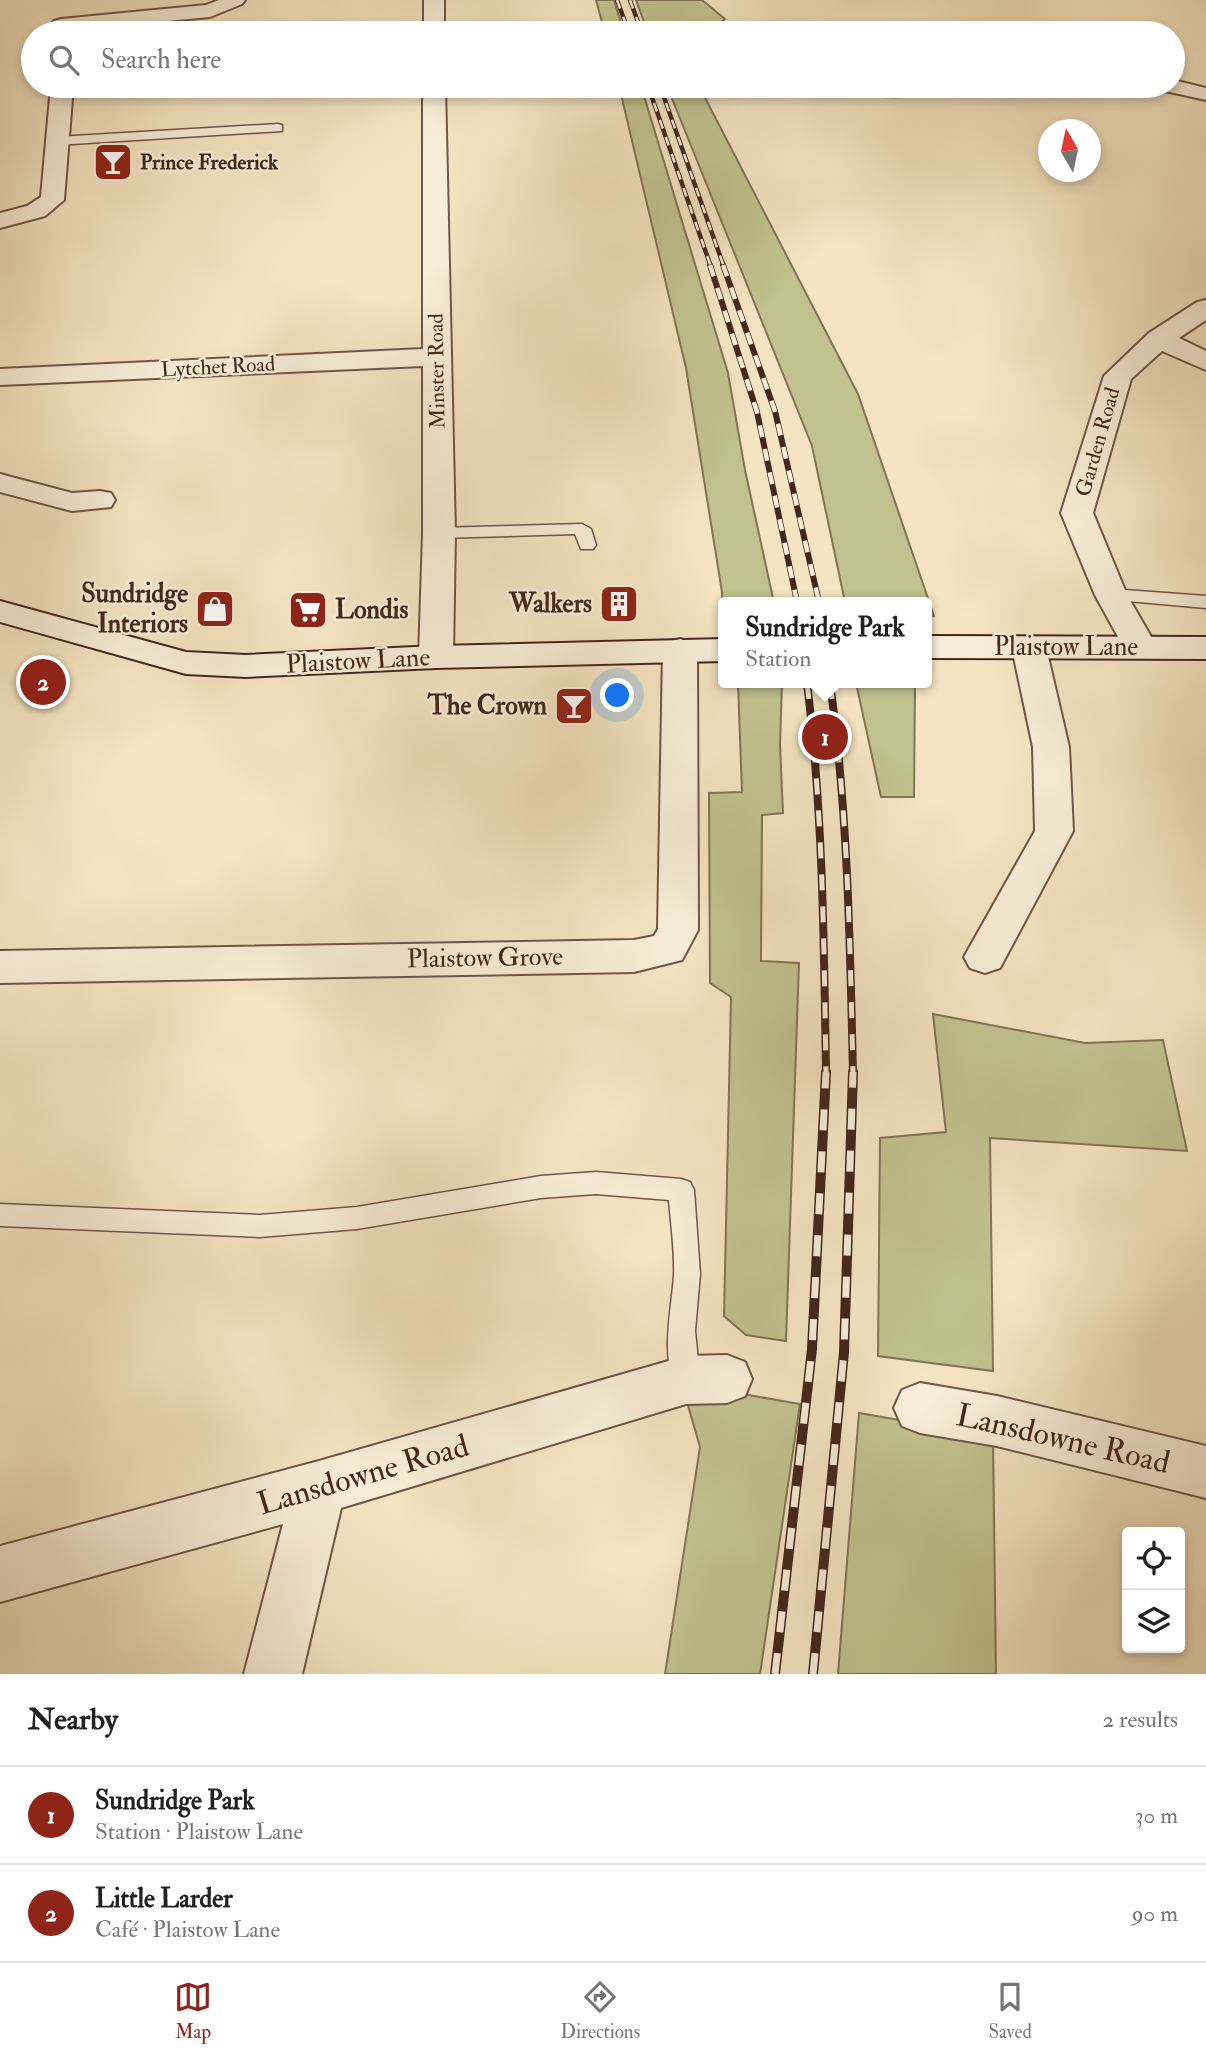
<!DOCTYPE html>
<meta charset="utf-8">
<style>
:root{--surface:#fff;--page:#f6f6f6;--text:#222;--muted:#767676;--line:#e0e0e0;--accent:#8f2418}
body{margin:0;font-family:"IM FELL Double Pica",serif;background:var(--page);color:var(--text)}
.controls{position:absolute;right:21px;bottom:21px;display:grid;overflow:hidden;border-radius:7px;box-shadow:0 4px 10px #0003}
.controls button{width:63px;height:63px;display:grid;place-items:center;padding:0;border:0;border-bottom:2px solid var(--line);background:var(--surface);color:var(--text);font:35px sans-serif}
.compass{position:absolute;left:1038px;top:119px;width:63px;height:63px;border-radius:50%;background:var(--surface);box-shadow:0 4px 10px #0003;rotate:351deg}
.you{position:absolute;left:618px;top:696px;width:24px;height:24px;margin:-18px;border:5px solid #fff;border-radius:50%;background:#1a73e8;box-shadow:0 0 0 10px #1a73e833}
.badge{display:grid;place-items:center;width:46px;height:46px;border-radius:50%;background:var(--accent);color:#fff;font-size:23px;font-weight:700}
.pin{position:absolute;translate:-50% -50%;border:4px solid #fff;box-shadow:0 2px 7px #0006}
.popup{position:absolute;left:718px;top:597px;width:214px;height:91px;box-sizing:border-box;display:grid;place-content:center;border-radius:7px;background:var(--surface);filter:drop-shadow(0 2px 5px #0005);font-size:23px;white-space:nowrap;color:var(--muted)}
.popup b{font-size:26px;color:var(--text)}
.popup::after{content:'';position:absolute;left:50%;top:100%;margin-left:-14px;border:14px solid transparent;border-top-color:var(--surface)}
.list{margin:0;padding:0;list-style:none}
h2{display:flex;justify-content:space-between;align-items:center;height:91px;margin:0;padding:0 28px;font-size:30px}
h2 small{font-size:23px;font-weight:400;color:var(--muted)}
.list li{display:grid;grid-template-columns:46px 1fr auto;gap:21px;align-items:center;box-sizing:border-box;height:98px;padding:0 28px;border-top:2px solid var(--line)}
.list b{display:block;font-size:26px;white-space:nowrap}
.list p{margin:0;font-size:23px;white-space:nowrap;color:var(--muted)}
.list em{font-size:23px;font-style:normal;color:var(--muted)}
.icon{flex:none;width:38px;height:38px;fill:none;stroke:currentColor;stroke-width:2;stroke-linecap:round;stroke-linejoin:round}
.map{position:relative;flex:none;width:1206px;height:1674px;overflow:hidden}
.search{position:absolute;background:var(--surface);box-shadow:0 4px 10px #0003;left:21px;right:21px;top:21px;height:77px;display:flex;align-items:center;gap:18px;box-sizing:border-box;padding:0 24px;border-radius:38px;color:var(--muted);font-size:26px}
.sheet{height:287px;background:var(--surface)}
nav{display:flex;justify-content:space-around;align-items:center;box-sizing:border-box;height:98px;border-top:2px solid var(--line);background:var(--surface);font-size:19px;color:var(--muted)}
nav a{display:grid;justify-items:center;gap:4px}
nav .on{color:var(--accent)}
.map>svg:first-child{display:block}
.green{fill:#c1c28f;stroke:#827456;stroke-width:2}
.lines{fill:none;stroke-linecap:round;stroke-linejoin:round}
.lane-casing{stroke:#705646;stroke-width:3}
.street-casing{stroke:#705646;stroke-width:4}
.secondary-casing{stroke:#44271c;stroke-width:4}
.lane{fill:#f8edd7;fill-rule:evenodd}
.street{fill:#f8edd7;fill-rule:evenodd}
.secondary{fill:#f8edd7;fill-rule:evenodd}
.rail-far3-casing{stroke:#44271c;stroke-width:4.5}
.rail-far2-casing{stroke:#44271c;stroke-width:6}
.rail-far1-casing{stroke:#44271c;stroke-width:8}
.rail-casing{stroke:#44271c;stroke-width:10}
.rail-far3{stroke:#f8edd7;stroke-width:2.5;stroke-dasharray:9;stroke-linecap:butt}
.rail-far2{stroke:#f8edd7;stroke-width:4.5;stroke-dasharray:12;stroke-linecap:butt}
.rail-far1{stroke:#f8edd7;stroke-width:5;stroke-dasharray:16;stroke-linecap:butt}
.rail{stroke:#f8edd7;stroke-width:7;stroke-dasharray:21;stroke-linecap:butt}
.labels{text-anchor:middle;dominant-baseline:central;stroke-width:5;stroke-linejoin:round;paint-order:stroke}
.far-poi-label{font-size:21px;font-weight:bold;fill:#44271c;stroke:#f8edd7;text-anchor:start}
.far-street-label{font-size:21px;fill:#44271c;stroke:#f8edd7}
.poi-label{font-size:26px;font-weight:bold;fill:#44271c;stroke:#f8edd7;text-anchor:end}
.street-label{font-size:26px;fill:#44271c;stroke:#f8edd7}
.near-street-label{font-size:32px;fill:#44271c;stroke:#f8edd7}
</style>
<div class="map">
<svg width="1206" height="1674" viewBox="0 0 1206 1674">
<rect width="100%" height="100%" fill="#f4e4c2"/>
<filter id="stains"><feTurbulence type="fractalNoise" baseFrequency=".00286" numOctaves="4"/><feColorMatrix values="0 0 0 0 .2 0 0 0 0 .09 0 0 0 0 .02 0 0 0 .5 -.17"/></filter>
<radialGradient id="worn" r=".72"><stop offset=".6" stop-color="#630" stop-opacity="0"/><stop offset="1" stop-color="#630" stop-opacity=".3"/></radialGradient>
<g class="green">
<polygon points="596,0 614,0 624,33 605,33"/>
<polygon points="636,0 702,0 725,19 707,33 648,33"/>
<polygon points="619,86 641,86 728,373 745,470 773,598 772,602 724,602 723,623 722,592 686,368"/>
<polygon points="667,86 699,86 858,394 934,616 927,617 926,602 845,602 812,446"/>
<polygon points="738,683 782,683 780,745 783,813 762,815 761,961 799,963 786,1341 746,1335 724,1316 731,997 710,983 709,793 742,792"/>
<polygon points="856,683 915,683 914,797 881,797"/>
<polygon points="933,1014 1085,1043 1163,1040 1187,1151 990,1138 993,1371 878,1356 880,1138 946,1132"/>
<polygon points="737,1393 800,1404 760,1674 665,1674 700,1447 687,1402"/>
<polygon points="859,1413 993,1436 996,1674 838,1674"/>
</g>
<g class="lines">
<g class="lane-casing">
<g id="lane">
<polygon points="278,124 282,125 282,131 56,145 50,141 56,137"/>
<polygon points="582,524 591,529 596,545 593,549 581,549 575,534 439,538 430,533 439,528"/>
<polygon points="1111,589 1206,596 1206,608 1105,599 1102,595 1105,591"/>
<path d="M596,1172L681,1179L690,1182L694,1190L700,1274L695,1331L700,1380L696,1389L686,1393L676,1389C661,1354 671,1313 674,1276C675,1251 671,1225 669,1200L596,1194L541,1198L357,1229L260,1237L0,1226V1204L260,1215L357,1207L541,1176Z"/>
</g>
</g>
<g class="street-casing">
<g id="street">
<polygon points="219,0 245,0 242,4 210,17 61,31 54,29 51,25 54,21 61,19 206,5"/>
<rect x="424" y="0" width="20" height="33"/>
<polygon points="1173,80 1206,88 1206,100 1165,91 1162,86 1173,86"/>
<polygon points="51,86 73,86 64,200 45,216 0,228 0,213 27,206 41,197"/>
<polygon points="423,86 445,86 455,533 453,657 448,665 436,668 424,665 419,657 423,533 423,366 0,385 0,369 423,349"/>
<path d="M848,86H941L938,91C906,98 883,98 851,91Z"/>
<polygon points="1206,300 1206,320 1179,338 1206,351 1206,370 1162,351 1131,379 1093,513 1127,595 1157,647 1152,655 1140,658 1128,655 1095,595 1061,513 1104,376 1149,333 1197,302"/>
<polygon points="0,474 72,493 100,491 111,493 115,500 111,507 72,511 0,492"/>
<polygon points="1029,637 1041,640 1046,648 1069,747 1073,831 1000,968 985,973 970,968 964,957 1035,831 1033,747 1012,648 1017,640"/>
<polygon points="680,639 692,642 697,650 698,930 682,960 634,972 0,983 0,951 634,940 654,936 658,929 663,650 668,642"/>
<polygon points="727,1355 745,1362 752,1379 745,1396 727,1403 686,1404 341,1508 302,1674 244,1674 283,1524 0,1602 0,1546 319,1461 686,1356"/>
<polygon points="920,1383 997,1396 1206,1446 1206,1498 997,1446 920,1433 902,1426 894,1408 902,1390"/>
</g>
</g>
<g class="secondary-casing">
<g id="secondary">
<polygon points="0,601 186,652 246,655 436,646 724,639 724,661 436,668 246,677 186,674 0,622"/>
<polygon points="926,636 1206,637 1206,659 926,658"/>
</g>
</g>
<use href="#lane" class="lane"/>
<use href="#street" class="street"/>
<use href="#secondary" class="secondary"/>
<g class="rail-far3-casing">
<g id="rail-far3">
<polyline points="617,0 629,33"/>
<polyline points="630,0 642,33"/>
<polyline points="648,86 711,267"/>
<polyline points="660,86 724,267"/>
</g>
</g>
<g class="rail-far2-casing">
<g id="rail-far2">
<polyline points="710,265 757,412 797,602"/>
<polyline points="723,265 775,411 819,602"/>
</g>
</g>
<g class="rail-far1-casing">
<g id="rail-far1">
<path d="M807,683C823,812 824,944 826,1074"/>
<path d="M830,683C848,812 850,943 853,1074"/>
</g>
</g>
<g class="rail-casing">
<g id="rail">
<polyline points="775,1674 812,1349 826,1072"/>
<polyline points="813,1674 844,1352 853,1072"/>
</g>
</g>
<use href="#rail-far3" class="rail-far3"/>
<use href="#rail-far2" class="rail-far2"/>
<use href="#rail-far1" class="rail-far1"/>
<use href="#rail" class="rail"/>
</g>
<defs>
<g id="bar-square" transform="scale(2.0125)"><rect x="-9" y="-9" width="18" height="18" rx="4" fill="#8f2418" stroke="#f8edd7"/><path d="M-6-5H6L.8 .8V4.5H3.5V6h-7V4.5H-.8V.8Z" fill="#fff"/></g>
<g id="building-square" transform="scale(2.0125)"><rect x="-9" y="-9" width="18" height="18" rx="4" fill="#8f2418" stroke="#f8edd7"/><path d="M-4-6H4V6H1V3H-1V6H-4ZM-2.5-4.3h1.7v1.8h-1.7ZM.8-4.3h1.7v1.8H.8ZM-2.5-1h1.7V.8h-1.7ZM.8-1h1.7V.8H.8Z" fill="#fff"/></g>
<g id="shop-square" transform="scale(2.0125)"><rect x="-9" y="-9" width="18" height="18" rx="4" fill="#8f2418" stroke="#f8edd7"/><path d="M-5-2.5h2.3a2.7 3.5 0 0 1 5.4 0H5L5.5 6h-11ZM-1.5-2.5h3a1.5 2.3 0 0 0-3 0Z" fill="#fff"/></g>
<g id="supermarket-square" transform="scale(2.0125)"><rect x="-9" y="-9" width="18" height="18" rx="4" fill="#8f2418" stroke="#f8edd7"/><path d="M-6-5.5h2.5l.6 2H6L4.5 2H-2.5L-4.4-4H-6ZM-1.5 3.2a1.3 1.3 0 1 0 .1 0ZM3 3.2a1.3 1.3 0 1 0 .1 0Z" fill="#fff"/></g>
</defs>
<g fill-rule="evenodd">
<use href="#bar-square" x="113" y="162"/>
<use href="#building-square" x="619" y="604"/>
<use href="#shop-square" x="215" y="609"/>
<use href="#supermarket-square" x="308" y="610"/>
<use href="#bar-square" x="574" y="706"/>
</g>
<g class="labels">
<g class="far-poi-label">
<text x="140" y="162">Prince Frederick</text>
</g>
<g class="far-street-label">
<text transform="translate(218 367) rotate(-3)">Lytchet Road</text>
<text transform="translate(437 371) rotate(-91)">Minster Road</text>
<text transform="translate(1098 442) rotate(-74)">Garden Road</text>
</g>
<g class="poi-label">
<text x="188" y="594">Sundridge<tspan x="188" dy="30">Interiors</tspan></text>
<text x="592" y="604">Walkers</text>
<text x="335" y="610" text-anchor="start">Londis</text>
<text x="547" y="706">The Crown</text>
</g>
<g class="street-label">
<text x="1066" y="647">Plaistow Lane</text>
<text transform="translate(358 661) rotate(-3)">Plaistow Lane</text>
<text transform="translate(485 958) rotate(-1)">Plaistow Grove</text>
</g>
<g class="near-street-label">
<text transform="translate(1063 1439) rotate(13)">Lansdowne Road</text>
<text transform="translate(363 1475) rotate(-16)">Lansdowne Road</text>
</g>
</g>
<rect width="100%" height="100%" filter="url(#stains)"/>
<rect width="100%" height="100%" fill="url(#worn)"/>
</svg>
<div class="controls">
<button><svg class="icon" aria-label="locate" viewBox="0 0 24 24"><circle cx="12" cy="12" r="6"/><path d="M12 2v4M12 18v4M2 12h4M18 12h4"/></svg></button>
<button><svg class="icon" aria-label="layers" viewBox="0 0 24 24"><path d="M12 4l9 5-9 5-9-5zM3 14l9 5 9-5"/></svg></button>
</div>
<svg class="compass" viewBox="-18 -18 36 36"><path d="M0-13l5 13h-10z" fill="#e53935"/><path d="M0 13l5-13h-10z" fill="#767676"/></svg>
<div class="you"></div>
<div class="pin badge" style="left:825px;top:737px">1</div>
<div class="popup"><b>Sundridge Park</b>Station</div>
<div class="pin badge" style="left:43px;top:682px">2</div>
<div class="search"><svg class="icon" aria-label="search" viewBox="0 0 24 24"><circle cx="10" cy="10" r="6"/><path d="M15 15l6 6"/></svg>Search here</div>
</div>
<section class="sheet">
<h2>Nearby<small>2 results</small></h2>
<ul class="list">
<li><span class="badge">1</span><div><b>Sundridge Park</b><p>Station · Plaistow Lane</p></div><em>30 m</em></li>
<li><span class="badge">2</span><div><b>Little Larder</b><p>Café · Plaistow Lane</p></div><em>90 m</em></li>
</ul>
</section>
<nav>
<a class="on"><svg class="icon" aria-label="map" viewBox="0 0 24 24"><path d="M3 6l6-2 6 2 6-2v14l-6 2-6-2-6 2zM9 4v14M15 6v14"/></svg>Map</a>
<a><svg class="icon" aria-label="directions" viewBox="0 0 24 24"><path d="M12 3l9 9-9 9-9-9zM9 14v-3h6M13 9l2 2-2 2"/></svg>Directions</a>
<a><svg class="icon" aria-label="saved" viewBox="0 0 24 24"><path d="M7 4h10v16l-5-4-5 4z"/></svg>Saved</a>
</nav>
